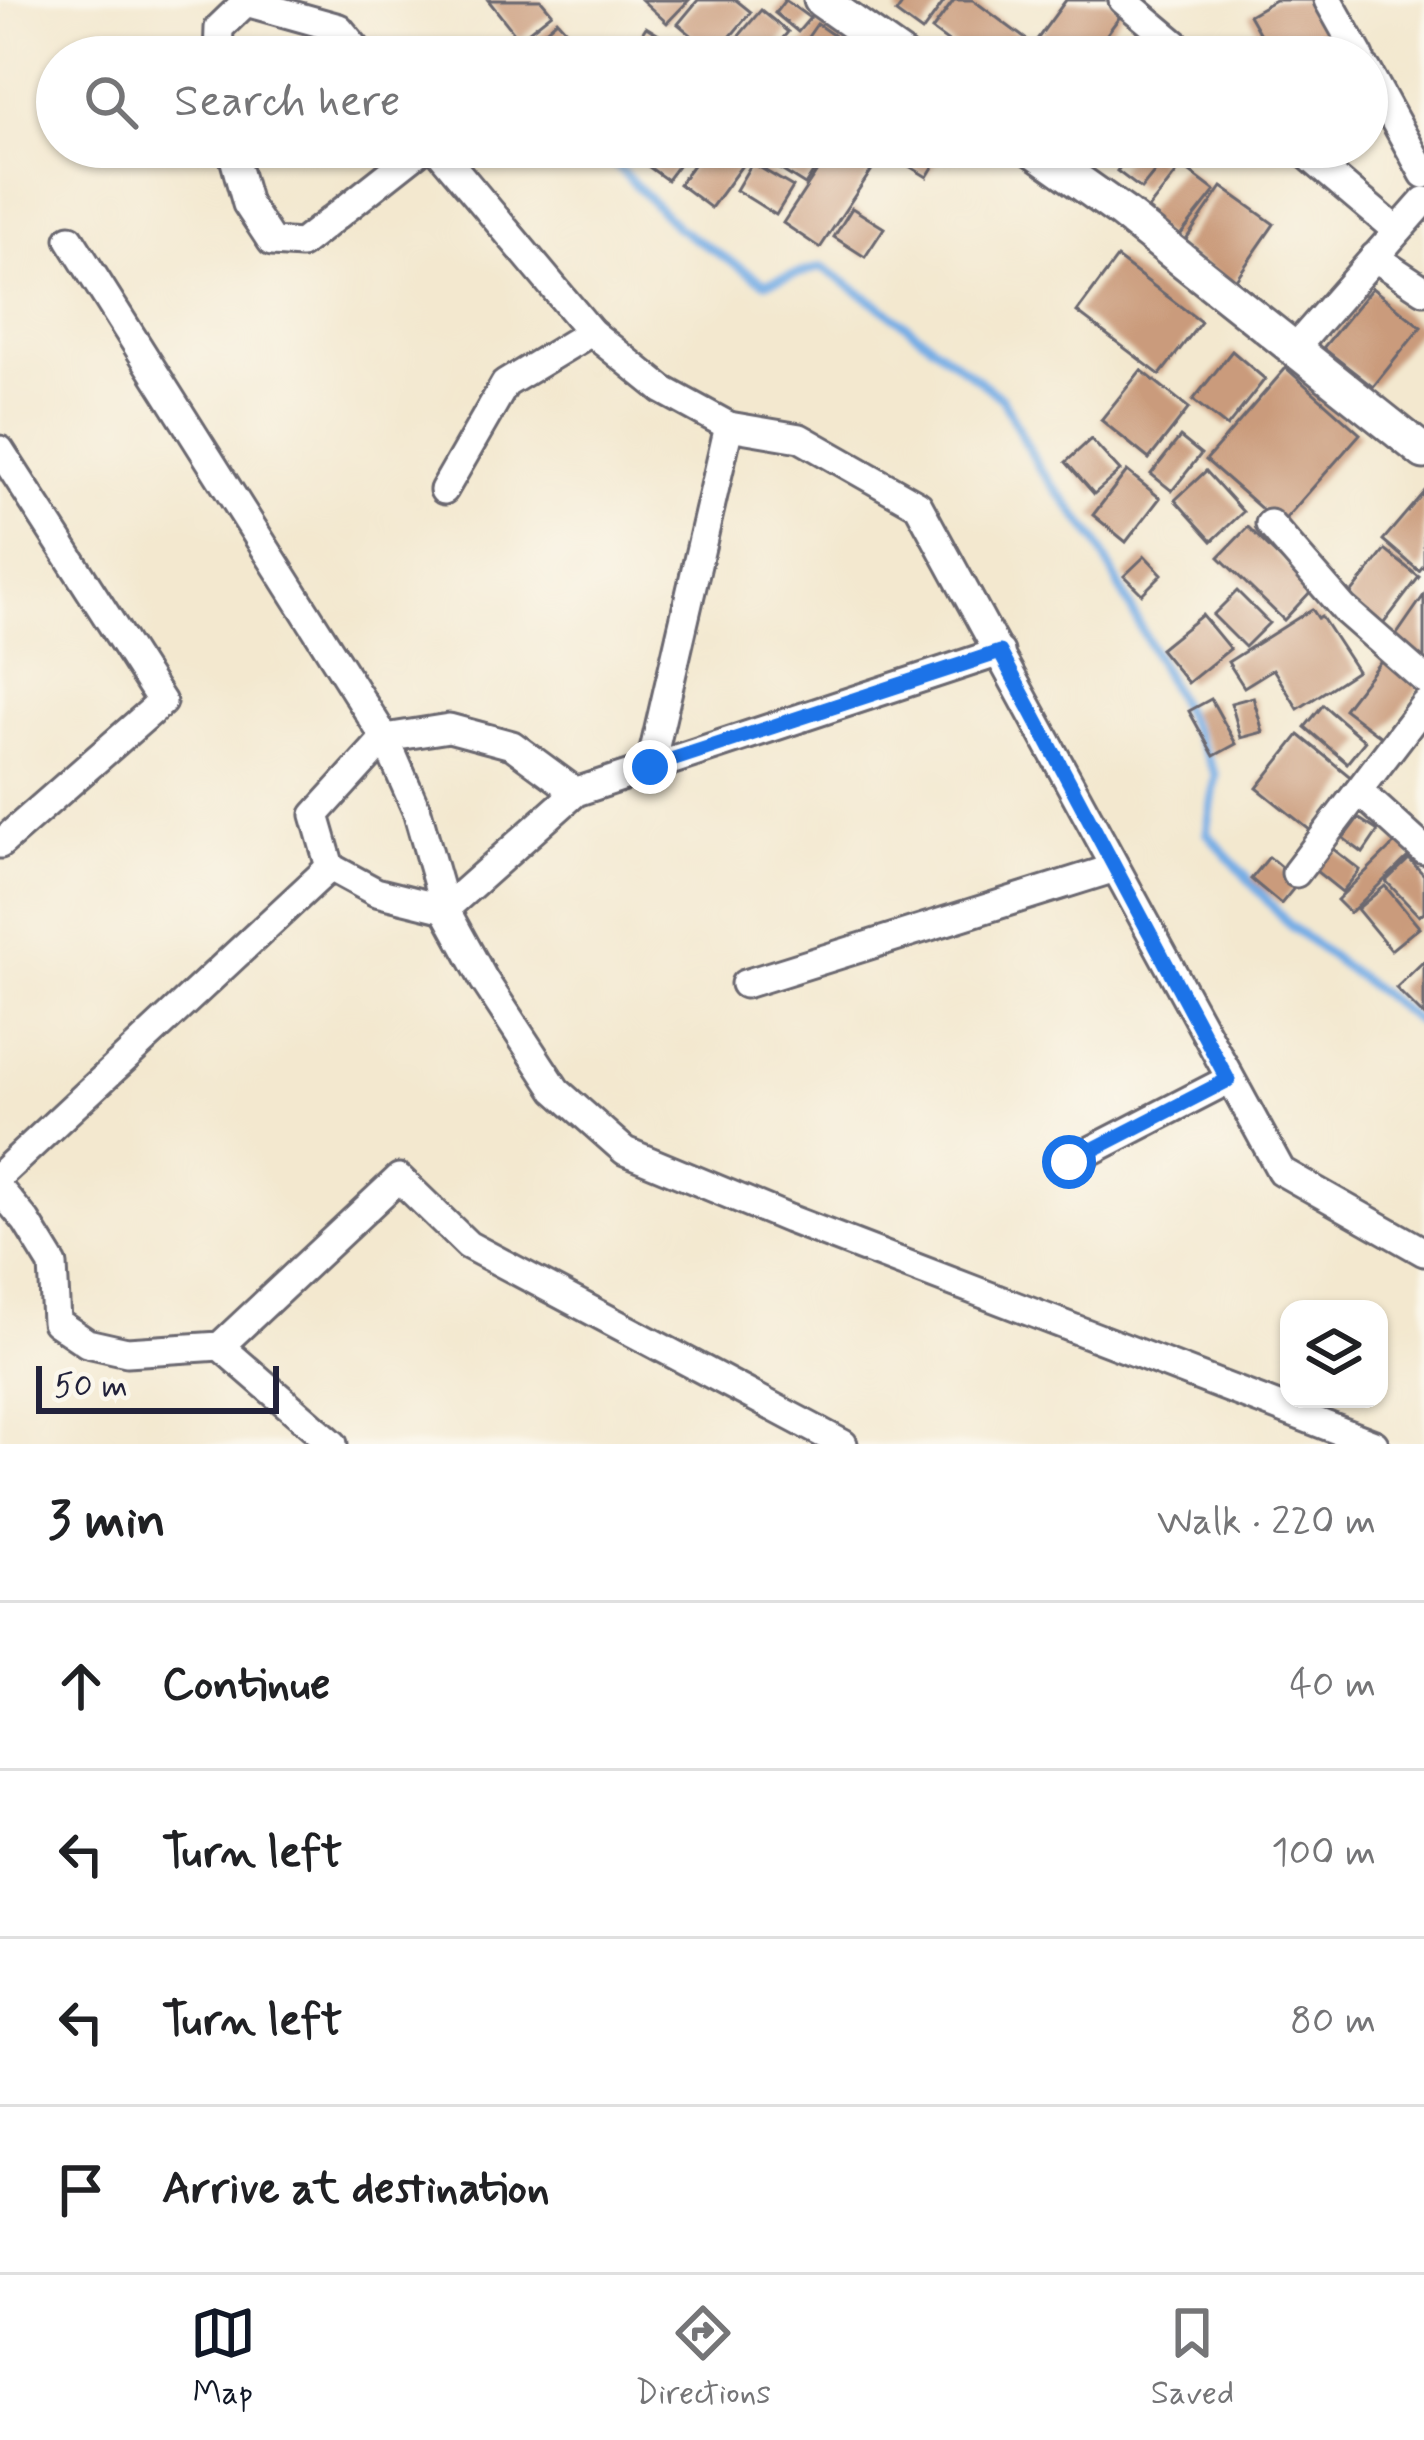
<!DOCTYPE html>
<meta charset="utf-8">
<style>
:root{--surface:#fff;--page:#f6f6f6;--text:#202124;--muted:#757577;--line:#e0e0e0;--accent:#111827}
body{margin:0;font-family:Mynerve,sans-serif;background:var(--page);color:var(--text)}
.controls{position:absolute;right:36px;bottom:36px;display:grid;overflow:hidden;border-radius:24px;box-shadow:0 3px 9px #0004}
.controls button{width:108px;height:108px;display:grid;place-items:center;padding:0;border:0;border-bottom:3px solid var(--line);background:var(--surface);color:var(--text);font:60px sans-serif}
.scale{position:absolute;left:36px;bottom:30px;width:243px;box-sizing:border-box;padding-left:12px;border:6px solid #22223b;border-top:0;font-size:33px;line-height:42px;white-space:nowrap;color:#22223b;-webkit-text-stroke:9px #fbf7ec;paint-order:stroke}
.stop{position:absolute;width:36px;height:36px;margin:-27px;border:9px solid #1a73e8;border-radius:50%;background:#fff}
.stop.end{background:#1a73e8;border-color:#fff;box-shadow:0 3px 12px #0008}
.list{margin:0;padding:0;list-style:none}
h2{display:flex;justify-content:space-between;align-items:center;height:156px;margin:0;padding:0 48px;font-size:51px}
h2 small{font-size:39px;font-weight:400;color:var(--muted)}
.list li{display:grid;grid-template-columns:78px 1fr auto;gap:36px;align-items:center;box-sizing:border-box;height:168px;padding:0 48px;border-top:3px solid var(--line)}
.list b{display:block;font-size:45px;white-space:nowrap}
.list em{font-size:39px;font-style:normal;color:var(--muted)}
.icon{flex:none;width:66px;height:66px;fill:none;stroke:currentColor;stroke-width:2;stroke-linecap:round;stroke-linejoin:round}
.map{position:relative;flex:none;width:1424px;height:1444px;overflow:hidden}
.search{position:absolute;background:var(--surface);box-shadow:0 3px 9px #0004;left:36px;right:36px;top:36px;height:132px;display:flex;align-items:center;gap:30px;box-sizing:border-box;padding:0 42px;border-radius:66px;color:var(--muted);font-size:45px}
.sheet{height:828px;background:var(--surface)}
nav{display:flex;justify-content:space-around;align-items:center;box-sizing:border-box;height:168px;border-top:3px solid var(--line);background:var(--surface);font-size:33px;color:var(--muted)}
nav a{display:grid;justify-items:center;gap:6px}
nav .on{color:var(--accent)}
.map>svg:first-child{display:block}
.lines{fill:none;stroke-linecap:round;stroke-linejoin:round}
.stream{stroke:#76ade5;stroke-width:9}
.building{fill:#ca9b7c}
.minor-casing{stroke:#6b676f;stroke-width:33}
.tertiary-casing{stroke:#6b676f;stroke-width:39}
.minor{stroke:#fff;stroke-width:27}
.tertiary{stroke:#fff;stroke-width:33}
.route{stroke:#1a73e8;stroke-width:15}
</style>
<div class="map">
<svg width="1424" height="1444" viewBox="0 0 1424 1444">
<rect width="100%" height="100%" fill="#fbf7ec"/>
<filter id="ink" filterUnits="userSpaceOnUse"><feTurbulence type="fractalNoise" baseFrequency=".00833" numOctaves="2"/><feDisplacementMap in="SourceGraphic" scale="24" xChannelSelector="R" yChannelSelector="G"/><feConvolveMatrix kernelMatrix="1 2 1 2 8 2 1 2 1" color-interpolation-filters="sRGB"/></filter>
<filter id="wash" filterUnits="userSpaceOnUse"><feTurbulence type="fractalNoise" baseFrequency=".004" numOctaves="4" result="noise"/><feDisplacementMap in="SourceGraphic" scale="48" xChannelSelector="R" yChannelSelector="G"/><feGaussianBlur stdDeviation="2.7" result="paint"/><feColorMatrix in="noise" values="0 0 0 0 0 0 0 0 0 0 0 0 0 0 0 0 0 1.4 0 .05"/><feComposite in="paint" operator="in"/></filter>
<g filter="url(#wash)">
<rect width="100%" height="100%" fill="#f3e8cf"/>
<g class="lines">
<polyline class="stream" points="598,147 678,228 765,283 822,267 890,313 1002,398 1039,468 1096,540 1216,775 1207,833 1289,925 1424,1026"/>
</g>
<g id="blocks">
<g class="building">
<polygon points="488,0 541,0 552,13 519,39"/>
<polygon points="642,0 689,0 667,23"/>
<polygon points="698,0 736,0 751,12 715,55 678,24"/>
<polygon points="785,0 810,18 798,32 775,13"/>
<polygon points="905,0 941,0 944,2 922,32 896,13"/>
<polygon points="954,0 973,0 1027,40 1015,57 969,57 932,30"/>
<polygon points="1066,0 1109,0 1124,11 1090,57 1041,57 1030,49"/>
<polygon points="1275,0 1313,0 1316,5 1321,2 1351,57 1286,57 1311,41 1281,57 1273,57 1249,15"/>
<polygon points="761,10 788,32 767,57 731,57 725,52"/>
<polygon points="557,20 585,51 578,57 531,57 524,49"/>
<polygon points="817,24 846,44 836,57 794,57"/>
<polygon points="646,27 682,49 678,57 635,57 629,54"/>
<polygon points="652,147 663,147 682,160 667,180 642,162"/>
<polygon points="706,147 720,147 743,164 711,208 679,184"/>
<polygon points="733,147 780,147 765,169"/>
<polygon points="788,147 829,147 805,185 775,166"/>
<polygon points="833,147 887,147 820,248 783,223"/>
<polygon points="896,147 945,147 927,177 891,155"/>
<polygon points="1135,147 1152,153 1161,164 1141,189 1117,171"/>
<polygon points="752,163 793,187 776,215 736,190"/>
<polygon points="1182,166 1215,191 1174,243 1141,218"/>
<polygon points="1222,187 1274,224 1232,285 1180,248"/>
<polygon points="852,208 884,228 865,257 834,237"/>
<polygon points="1117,258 1201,322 1160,375 1077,312"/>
<polygon points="1372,288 1421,327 1373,387 1323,348"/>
<polygon points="1232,351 1265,379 1227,427 1193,400"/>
<polygon points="1286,368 1360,434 1280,525 1206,460"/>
<polygon points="1141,370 1189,408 1149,459 1101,420"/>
<polygon points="1180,437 1201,454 1172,491 1151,474"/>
<polygon points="1091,439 1120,471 1094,494 1066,462"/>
<polygon points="1127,471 1160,498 1126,542 1093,515"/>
<polygon points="1206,471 1243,512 1212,541 1175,500"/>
<polygon points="1424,492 1424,565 1419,571 1383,540"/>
<polygon points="1248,527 1312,590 1284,620 1219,557"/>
<polygon points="1385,550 1419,577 1381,627 1346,600"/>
<polygon points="1145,556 1162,574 1142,594 1124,576"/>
<polygon points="1237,591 1269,623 1245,647 1213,615"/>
<polygon points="1424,595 1424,661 1393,640"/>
<polygon points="1312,609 1318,618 1321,616 1357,671 1298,709 1273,669 1244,687 1228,662"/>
<polygon points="1202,615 1230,649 1188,683 1160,649"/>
<polygon points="1383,658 1420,686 1381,737 1344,709"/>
<polygon points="1253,697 1263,732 1241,738 1231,703"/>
<polygon points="1211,699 1236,744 1214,756 1189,711"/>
<polygon points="1323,705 1365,741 1347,763 1305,727"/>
<polygon points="1299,735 1353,779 1311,831 1257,788"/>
<polygon points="1358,818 1378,831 1363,853 1343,838"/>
<polygon points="1398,840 1412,853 1350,913 1337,900"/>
<polygon points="1323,841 1360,870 1342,892 1306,863"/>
<polygon points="1269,857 1299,882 1281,904 1251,879"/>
<polygon points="1409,859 1424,875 1424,912 1419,916 1386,881"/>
<polygon points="1385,886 1419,927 1391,950 1357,909"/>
<polygon points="1424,961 1424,1016 1396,988"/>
</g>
</g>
</g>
<g filter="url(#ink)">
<use href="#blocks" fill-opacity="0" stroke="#6b676f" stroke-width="3"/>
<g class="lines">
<g class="minor-casing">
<g id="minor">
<polyline points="1123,0 1191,57"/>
<polyline points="1328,0 1360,57"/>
<polyline points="218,57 219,28 246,2 339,28 363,57"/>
<polyline points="1367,70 1424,174"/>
<polyline points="231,147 247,204 272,242 301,244 424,147"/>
<polyline points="436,147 591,332 663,390 729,426 800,438 918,505 1281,1171 1424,1252"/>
<polyline points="1298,147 1397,231"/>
<polyline points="70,239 385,738 417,811 445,909 484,980 556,1090 625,1151 789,1219 1374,1444"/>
<polyline points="1374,257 1424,290"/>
<polyline points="1295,348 1424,201"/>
<polyline points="0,450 162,702 0,844"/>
<polyline points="444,490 505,384 591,332"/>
<polyline points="1270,524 1344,609 1424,679"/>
<polyline points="650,768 729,426"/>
<polyline points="1359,791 1424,850"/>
<polyline points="576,792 512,745 449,728 385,738 315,815 330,867 376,892 445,909 576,792 1000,652"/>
<polyline points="1296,873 1424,705"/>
<polyline points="745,984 1115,868"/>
<polyline points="1069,1162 1228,1080"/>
<polyline points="0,1175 330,867"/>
<polyline points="0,1190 26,1221 53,1265 56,1322 87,1343 127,1352 220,1346 399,1178 468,1245 843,1444"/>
<polyline points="220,1346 333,1444"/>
</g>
</g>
<g class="tertiary-casing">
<g id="tertiary">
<polyline points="821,0 902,57"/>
<polyline points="1030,147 1122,212 1424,452"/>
</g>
</g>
<use href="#minor" class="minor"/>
<use href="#tertiary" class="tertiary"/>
</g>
</g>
<g class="lines" filter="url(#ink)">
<polyline class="route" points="650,767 1000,652 1228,1080 1069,1162"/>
</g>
</svg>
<div class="controls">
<button><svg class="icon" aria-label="layers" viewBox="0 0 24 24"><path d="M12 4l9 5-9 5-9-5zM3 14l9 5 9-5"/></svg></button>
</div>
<div class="scale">50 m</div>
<div class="stop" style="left:1069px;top:1162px"></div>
<div class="stop end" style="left:650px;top:767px"></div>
<div class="search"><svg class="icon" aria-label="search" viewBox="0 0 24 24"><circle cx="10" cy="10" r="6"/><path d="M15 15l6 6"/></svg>Search here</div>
</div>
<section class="sheet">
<h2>3 min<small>Walk · 220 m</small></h2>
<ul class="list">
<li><svg class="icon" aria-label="ahead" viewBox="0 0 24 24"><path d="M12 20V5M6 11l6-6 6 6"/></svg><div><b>Continue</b></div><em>40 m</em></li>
<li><svg class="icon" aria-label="left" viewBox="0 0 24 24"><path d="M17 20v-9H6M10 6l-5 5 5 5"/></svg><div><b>Turn left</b></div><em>100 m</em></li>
<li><svg class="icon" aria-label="left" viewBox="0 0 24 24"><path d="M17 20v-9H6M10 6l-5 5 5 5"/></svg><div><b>Turn left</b></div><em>80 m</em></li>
<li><svg class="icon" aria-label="arrive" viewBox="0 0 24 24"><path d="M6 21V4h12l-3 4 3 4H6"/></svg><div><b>Arrive at destination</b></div></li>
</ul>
</section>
<nav>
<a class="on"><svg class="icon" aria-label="map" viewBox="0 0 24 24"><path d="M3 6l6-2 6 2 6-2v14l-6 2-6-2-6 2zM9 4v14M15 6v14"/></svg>Map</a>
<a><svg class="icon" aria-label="directions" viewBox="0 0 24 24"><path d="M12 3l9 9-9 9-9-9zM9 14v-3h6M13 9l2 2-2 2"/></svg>Directions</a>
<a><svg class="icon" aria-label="saved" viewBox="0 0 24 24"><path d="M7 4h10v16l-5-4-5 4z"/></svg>Saved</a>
</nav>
